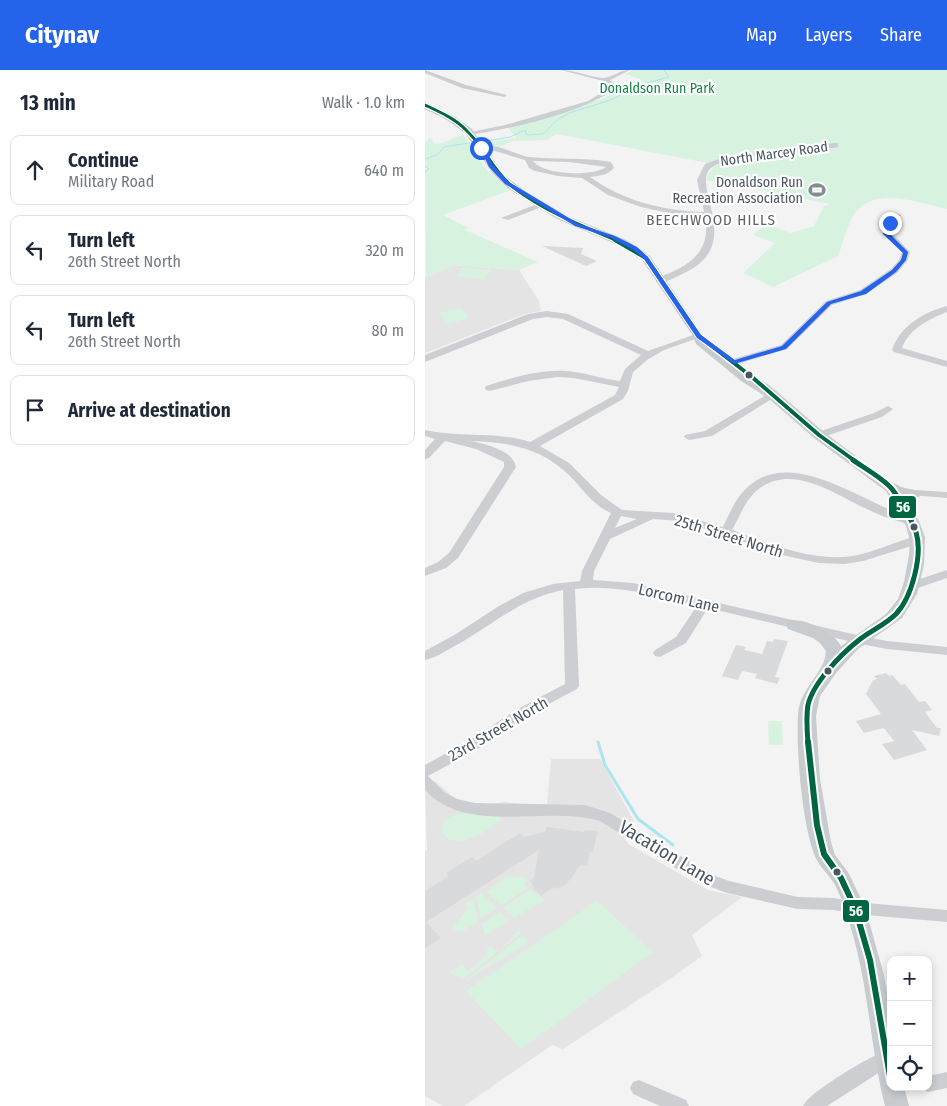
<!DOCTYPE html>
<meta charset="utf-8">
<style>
:root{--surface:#fff;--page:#f6f6f7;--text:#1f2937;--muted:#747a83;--line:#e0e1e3;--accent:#2563eb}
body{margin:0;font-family:"Fira Sans Condensed",sans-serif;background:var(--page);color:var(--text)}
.controls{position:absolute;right:15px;bottom:15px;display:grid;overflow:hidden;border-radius:10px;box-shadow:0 2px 8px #0003}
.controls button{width:45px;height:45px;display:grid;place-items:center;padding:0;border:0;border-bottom:1px solid var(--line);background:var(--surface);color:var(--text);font:25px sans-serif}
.stop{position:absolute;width:15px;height:15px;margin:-11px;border:4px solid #2563eb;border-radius:50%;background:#fff}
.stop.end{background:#2563eb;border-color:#fff;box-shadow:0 1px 5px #0008}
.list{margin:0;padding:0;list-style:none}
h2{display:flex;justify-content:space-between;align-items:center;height:65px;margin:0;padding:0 20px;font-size:21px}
h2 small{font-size:16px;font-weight:400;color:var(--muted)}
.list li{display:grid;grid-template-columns:32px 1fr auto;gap:15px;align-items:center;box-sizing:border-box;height:70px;margin:0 10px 10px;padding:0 10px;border:1px solid var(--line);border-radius:10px}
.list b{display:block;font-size:19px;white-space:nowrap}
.list p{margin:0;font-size:16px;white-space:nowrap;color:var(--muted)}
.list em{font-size:16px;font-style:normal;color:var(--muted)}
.icon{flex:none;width:28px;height:28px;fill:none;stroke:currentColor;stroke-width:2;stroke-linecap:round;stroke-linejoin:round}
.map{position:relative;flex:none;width:522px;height:1036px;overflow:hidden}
header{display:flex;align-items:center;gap:30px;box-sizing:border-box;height:70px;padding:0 25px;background:var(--accent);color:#fff}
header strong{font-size:24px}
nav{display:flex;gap:28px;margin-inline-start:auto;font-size:18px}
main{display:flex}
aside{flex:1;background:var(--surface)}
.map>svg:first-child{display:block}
.education{fill:#e5e4e5}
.green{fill:#d8f2e0}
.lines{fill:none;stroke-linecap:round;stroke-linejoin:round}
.stream-far1{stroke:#ace4f0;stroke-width:1}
.stream{stroke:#ace4f0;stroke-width:3}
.building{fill:#d9dadb}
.minor{fill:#ccced1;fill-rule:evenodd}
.major{fill:#c8cccf;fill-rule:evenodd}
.bus-1-far3-casing{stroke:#fff;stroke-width:5.5}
.bus-1-far2-casing{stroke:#fff;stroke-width:7}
.bus-1-far1-casing{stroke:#fff;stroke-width:9}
.bus-1-casing{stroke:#fff;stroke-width:10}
.bus-1-far3{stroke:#006641;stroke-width:3}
.bus-1-far2{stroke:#006641;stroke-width:4}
.bus-1-far1{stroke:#006641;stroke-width:5}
.bus-1{stroke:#006641;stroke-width:6}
.route{fill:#2563eb}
.bus-dot{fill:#495660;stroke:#fff;stroke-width:2}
.labels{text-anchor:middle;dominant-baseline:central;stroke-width:4.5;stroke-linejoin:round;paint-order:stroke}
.far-park-label{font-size:14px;fill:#168549;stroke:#fff}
.far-street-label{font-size:14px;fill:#495660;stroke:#fff}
.far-poi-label{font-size:14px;fill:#495660;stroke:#fff;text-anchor:end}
.far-neighbourhood-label{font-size:15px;letter-spacing:1px;fill:#5e6267;stroke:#fff}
.street-label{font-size:16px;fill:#495660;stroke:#fff}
.near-street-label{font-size:19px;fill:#495660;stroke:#fff}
.line-badge{stroke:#fff;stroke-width:2}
.badge-label{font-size:14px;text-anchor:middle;font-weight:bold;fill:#fff}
</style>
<header>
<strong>Citynav</strong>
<nav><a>Map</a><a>Layers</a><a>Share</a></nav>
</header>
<main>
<aside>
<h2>13 min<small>Walk · 1.0 km</small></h2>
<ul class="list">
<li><svg class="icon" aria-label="ahead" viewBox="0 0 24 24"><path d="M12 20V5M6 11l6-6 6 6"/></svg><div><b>Continue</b><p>Military Road</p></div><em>640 m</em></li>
<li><svg class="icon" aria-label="left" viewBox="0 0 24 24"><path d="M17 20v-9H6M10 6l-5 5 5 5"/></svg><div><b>Turn left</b><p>26th Street North</p></div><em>320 m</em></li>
<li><svg class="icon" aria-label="left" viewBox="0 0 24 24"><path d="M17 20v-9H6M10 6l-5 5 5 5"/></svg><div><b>Turn left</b><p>26th Street North</p></div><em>80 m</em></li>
<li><svg class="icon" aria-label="arrive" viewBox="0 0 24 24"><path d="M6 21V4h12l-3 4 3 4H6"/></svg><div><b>Arrive at destination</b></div></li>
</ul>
</aside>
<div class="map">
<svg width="522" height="1036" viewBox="0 0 522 1036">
<rect width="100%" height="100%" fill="#f3f3f3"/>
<g class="education">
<polygon points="28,195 94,200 114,231 116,241 100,244 0,283 0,207"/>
<polygon points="126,689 175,689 210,753 203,759 199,768 203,774 283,820 317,827 267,865 277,886 242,911 138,979 127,975 39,1036 18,1036 0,1026 0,781 2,780 0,716 10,711 29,728 45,733 63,735 79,732 103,735 122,734"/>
</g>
<g class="green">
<path d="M209,0H522V139C494,133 451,116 431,142C423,151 418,174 413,186L348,217L318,203L350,173L328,165L341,154L366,163L389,156L399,136L405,134L281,110C284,97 293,94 304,89L410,76L297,88L283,93L132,64L122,70L88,71L73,77L60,72L92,68L83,58L180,28L190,19L216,9L199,4Z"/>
<polygon points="38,64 62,100 86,120 18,145 44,158 40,160 113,192 94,200 28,195 1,208 0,73 5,67 10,74 18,73"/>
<polygon points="38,197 66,200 58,209 31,206"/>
<polygon points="36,238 44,248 21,254 14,243"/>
<polygon points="343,651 357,651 358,675 344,675"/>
<path d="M43,742L76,745L77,748C67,760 25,786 17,760L19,752L30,744Z"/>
<polygon points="83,806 101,808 99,815 103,818 76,835 61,821"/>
<polygon points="105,820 120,830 89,848 79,837"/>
<polygon points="57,823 72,838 56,848 51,827"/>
<polygon points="48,829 53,852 36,862 27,858 44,838 40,834"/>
<polygon points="172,831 228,882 96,979 41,921"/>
<polygon points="75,842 84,851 60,865 57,854"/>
<polygon points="94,861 96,863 38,909 24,902 37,894 43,901 62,885 62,879 66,877 73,881 88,867 87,865"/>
<polygon points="98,865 104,870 102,872 103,873 40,911"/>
</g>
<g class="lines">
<g class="stream-far1">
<polyline points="61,71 85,67 100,60 102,65 118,64 132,50 144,43 186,30 215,15 244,7 239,0"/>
<polyline points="0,89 12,85 19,77 44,73"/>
<polyline points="0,96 4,99 0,102"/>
</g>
<polyline class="stream" points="173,672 180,695 213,749 248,775"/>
</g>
<g class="building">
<polygon points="117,176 158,178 156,184 172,191 161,196"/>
<polygon points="349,569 363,571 350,607 355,608 352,614 330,608 332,604 317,601 313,610 297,606 311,575 321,577 319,580 337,584 342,571 348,572"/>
<polygon points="461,603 464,606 467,605 476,615 480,614 494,632 500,631 507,640 500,642 512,658 516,658 514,666 487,660 502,680 469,690 457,674 469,671 459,658 439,663 431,651 456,644 441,624 448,610 452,609 449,606"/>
<polygon points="122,757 159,762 160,760 173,761 168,782 165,782 162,796 155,795 148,806 140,815 132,819 129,817 116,826 108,818 109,817 105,811 109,808 114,780 1,852 16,868 0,878 0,821 24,806 21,803 47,787 51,791 95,763 99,767 120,762"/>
</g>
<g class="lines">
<g class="minor">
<polygon points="0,0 41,15 82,25 79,27 37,18 0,3"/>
<path d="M136,0C150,0 168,8 179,8C188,7 194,0 205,0L185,10L190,14L188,21C146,46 93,57 45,65L41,63L80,55L163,31L183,19V15L178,11Z"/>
<path d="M410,73H413V77C387,82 302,84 286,98C265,116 321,175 259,203C251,207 240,214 231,212V208C261,198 287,184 280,147L253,145L216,137L183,125L157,108L133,106L110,101L104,98L100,90L70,81H56L52,79C67,69 89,85 104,87C131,90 159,87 186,92L189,98C183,105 174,106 165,107C198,131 239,141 279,142L272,110L280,94L302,86ZM108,91L144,92L181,97C168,107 118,105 108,91Z"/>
<polygon points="115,133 122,135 83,150 76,148"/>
<polygon points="469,143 476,145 468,154 466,162 485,182 482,191 472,203 441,224 407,235 362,279 306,296 298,296 298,292 356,275 401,231 435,220 466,199 474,190 477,182 457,162 461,152"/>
<path d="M522,236V242C504,249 484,259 477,278L522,291V297L469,282L467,280C475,256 499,242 522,236Z"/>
<path d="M122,241L143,244L223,281L271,264H277L279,266L239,280L222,290L208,302L203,321L198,329L115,376L144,393L176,425L197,440L249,443L298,457C305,442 312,425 325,415C370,377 442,436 490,449L492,451L486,455C472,451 459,447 446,441C412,426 370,393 335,418C321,428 315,446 307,460C348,475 393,495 437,484C456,479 473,471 492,466L498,470L496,473L438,491L420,494L394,493L357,485L256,451L228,449L185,469L169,501L168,510L208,513L436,566L462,571L522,577V585L462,579L436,574L283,538L261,573L235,587L230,586L228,583L230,580L251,567L272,536C232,526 192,514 150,519L154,616L152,619L101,646L55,678L3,706L19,722L32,729L50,733L160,735L185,743L285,804L304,811L373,827L409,828L430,832L522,840V852L430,844L409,840L373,839L302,823L273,812L175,751C120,735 42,766 0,720V695L45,670L91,640L140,614L138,520C95,528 65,557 28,577C19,582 10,588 0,590V581L31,564L74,536L98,523L128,514L155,511L157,501L186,443C169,436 158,420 146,407C119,379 85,372 47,371C62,375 88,380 91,397L33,488L21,498L0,506V498L13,492L24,483L79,397V392L51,379L20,371L4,388L0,389V380L10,369L0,366V360C35,368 71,361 105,372L190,325L194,317L149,308L132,307L103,311L65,321L61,320L60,318L61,316C87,308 114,299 141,301C159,302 177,309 195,311L200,299L216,285L138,249L122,247L108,249L0,292V285L103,244ZM196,446L212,449L190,458Z"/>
<polygon points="346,322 351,325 350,327 287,366 264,370 259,367 260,365 280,361"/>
<polygon points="463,336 468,339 457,347 398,367 390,367 389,365 390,363 449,343"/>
<polygon points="489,420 522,422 522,428 485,425 483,423"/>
<polygon points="522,500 522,508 487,520 481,516 483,513"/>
<path d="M460,981L466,983V995L402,1036H378C384,1022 444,987 460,981Z"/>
<polygon points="522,1002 522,1018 503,1022 497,1020 495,1017 503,1017 503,1006"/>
<polygon points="214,1010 261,1030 264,1036 235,1036 208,1024 205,1018 208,1012"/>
</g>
<path class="major" d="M0,32L29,46L47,59L79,105L100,121L140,145L201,170L225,186L281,270L326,305L344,315L399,362L460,408L476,417L494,421L496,424L494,427H478L494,451L500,467L499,495L492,524L477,548L433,579L411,603L395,626L391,646L395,709L406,772L410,785L423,802L440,837L459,905L466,947V1017H479L484,1036H460C446,981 444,924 429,869C424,851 419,832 410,815C404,804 393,796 389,784C377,751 371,681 373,645C374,618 400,604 401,581L395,573L388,568L363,559L361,555L363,551C378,547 409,562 416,576L461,544L473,529L479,512L484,485L485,471L481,456L461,421L389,368L343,328L316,311L271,274L268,266L217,190L193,175L132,149L84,119L68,104L40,63L22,50L0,39Z"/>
<g class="bus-1-far3-casing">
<path id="bus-1-far3" d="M0,35C15,42 31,49 42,61C60,78 68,101 88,117C119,141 157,156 193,171"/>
</g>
<g class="bus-1-far2-casing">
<polyline id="bus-1-far2" points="190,170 221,188 274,266 327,307 394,365 430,391"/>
</g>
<g class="bus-1-far1-casing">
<path id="bus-1-far1" d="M383,673C382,661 381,647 383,635C388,613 416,584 434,570C445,561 460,555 471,544C487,527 498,485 491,462C488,452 474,428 467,419C459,409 439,398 428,390"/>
</g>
<g class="bus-1-casing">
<polyline id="bus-1" points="383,672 392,755 399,784 416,808 430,838 445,890 466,1012"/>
</g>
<use href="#bus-1-far3" class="bus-1-far3"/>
<use href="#bus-1-far2" class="bus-1-far2"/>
<use href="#bus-1-far1" class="bus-1-far1"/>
<use href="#bus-1" class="bus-1"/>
</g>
<polygon class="route" points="55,77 58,77 68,95 84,112 154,154 190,166 212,177 223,187 276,265 310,290 357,276 402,232 436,221 467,200 476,190 478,183 458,164 459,156 463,151 467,153 464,156 464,163 483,182 481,190 471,202 441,224 406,234 361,279 309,294 272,268 219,189 208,180 186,168 150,156 80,114 64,97"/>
<defs>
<g id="stadium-bare" transform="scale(1.35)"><path d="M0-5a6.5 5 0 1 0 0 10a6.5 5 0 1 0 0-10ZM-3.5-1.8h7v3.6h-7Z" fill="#848d93" stroke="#fff" stroke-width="2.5" paint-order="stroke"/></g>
</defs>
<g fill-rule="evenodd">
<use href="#stadium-bare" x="392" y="120"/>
</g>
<g class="bus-dot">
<circle cx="324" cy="305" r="4.5"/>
<circle cx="489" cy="457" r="4.5"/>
<circle cx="403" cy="601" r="4.5"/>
<circle cx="412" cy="802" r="4.5"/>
</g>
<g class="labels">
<g class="far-park-label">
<text x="232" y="18">Donaldson Run Park</text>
</g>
<g class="far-street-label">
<text transform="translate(349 84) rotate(-8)">North Marcey Road</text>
</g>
<g class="far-poi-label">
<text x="378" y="112">Donaldson Run<tspan x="378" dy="16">Recreation Association</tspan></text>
</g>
<g class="far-neighbourhood-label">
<text x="286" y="150">BEECHWOOD HILLS</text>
</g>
<g class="street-label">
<text transform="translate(304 466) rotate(17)">25th Street North</text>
<text transform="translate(254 528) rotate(13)">Lorcom Lane</text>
<text transform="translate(73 659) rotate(-30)">23rd Street North</text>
</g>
<g class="near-street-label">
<text transform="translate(242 783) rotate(31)">Vacation Lane</text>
</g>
</g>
<g class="line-badge">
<rect x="463" y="425" width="29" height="24" rx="5" fill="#006641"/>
<rect x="417" y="829" width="28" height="24" rx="5" fill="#006641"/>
</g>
<g class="badge-label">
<text x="478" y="442">56</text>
<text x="431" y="846">56</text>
</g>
</svg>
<div class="controls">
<button>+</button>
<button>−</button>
<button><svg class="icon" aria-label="locate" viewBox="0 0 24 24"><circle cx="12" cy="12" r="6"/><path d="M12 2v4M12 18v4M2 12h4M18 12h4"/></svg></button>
</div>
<div class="stop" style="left:56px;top:78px"></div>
<div class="stop end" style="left:465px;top:153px"></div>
</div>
</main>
